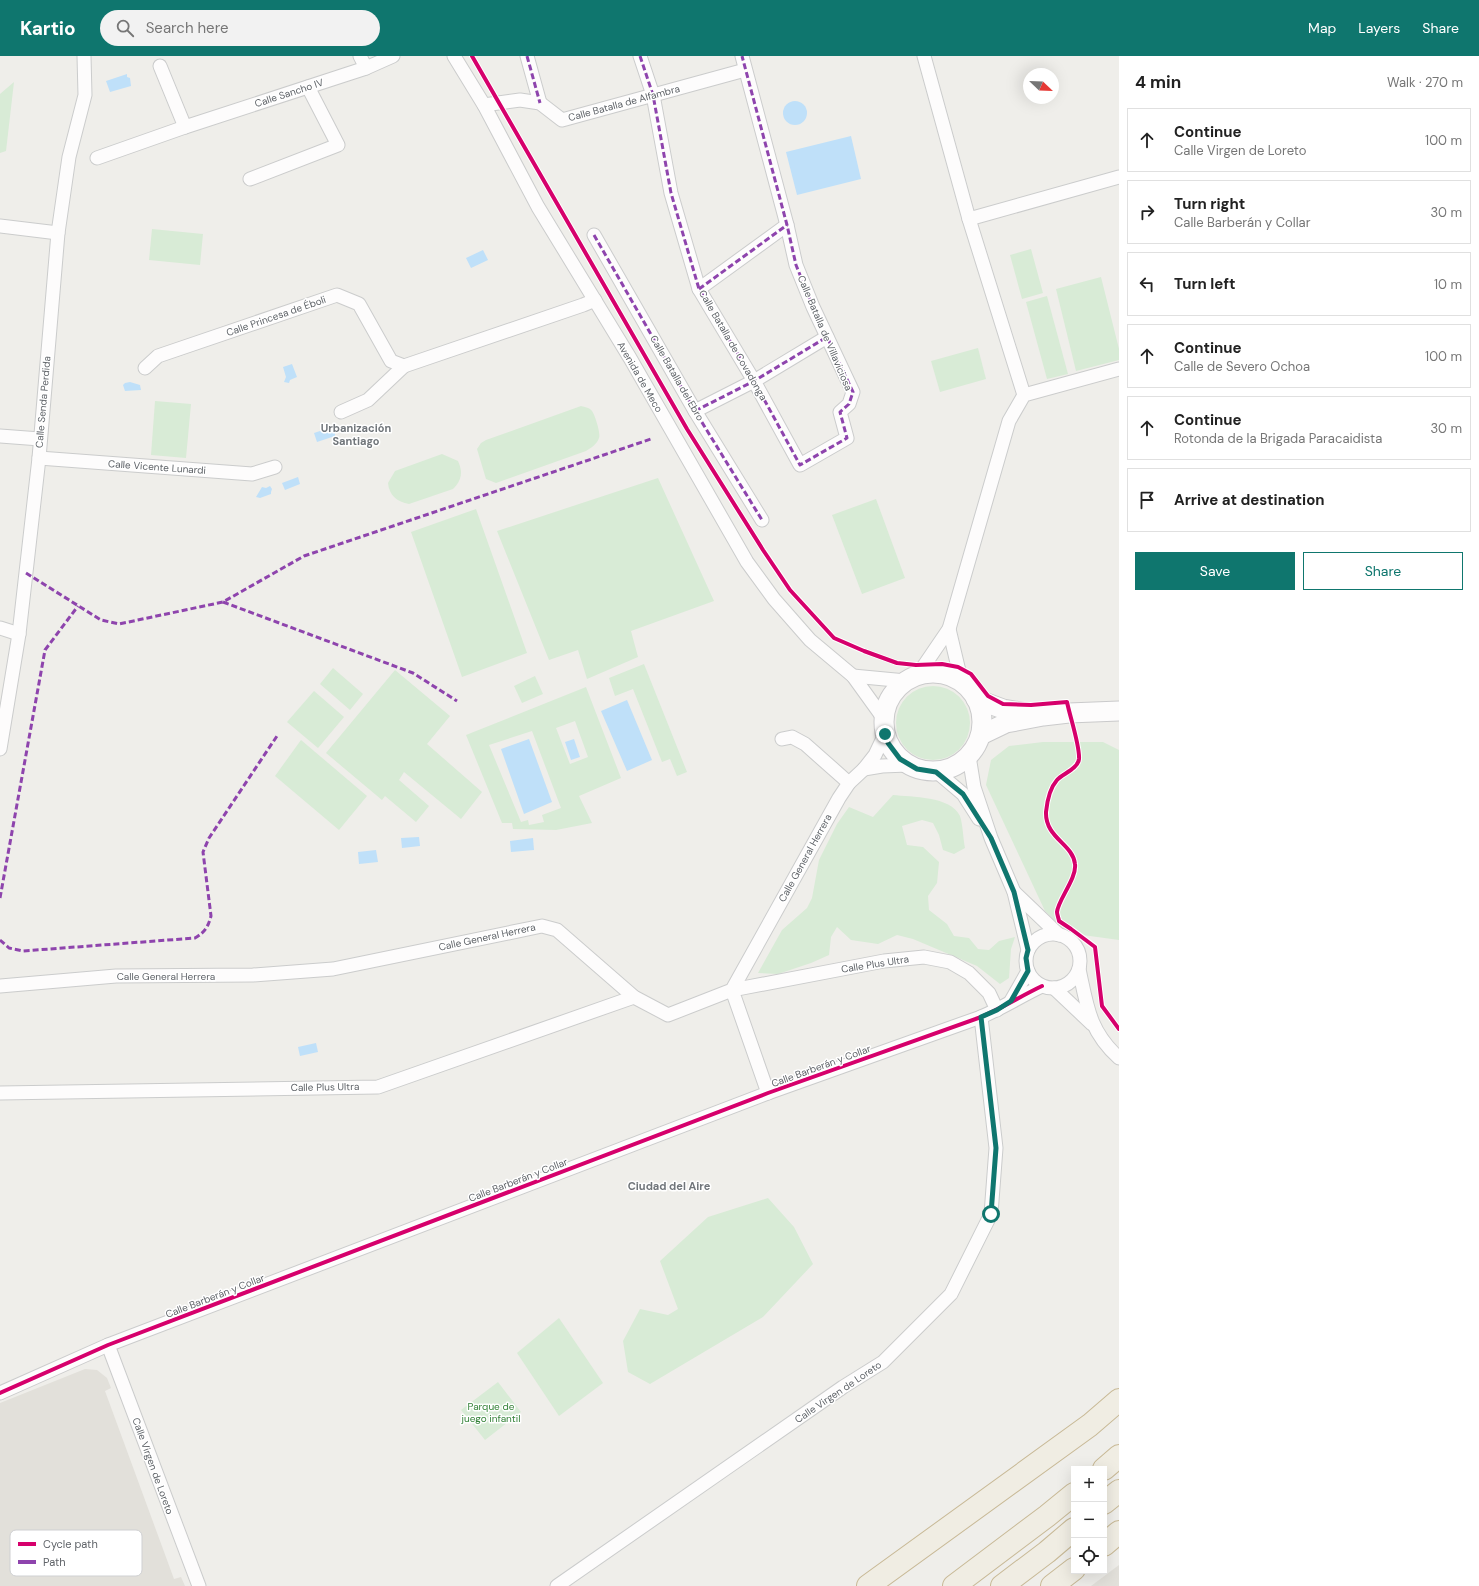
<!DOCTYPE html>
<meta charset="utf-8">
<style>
:root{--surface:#fff;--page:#f2f2f2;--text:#222;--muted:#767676;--line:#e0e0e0;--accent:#0f766e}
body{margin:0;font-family:"DM Sans",sans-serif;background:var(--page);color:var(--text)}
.controls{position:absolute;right:12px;bottom:12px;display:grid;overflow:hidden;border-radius:0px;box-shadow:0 4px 16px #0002}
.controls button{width:36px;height:36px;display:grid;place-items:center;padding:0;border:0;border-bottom:1px solid var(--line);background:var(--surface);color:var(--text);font:20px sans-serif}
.compass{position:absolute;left:1023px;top:12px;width:36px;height:36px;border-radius:50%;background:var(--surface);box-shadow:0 4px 16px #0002;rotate:113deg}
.stop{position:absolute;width:12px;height:12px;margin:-9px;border:3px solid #0f766e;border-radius:50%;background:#fff}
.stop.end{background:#0f766e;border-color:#fff;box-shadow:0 1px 4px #0008}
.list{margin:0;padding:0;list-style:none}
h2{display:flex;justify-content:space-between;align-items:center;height:52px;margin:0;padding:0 16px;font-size:17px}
h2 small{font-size:13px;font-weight:400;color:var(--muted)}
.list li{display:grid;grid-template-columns:26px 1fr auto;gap:12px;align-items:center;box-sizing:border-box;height:64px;margin:0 8px 8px;padding:0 8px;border:1px solid var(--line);border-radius:0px}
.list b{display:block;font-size:15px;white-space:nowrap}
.list p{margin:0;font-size:13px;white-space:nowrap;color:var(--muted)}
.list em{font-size:13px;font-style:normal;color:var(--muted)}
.actions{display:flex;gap:8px;padding:12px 16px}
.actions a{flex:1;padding:9px 0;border:1px solid var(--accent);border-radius:0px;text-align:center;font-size:14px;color:var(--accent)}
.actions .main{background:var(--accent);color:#fff}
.icon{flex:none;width:22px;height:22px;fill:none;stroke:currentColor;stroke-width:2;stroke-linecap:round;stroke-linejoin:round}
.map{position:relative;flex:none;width:1119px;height:1530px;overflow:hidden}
header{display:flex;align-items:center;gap:24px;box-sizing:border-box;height:56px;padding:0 20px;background:var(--accent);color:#fff}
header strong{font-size:19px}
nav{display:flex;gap:22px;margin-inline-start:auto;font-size:14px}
.search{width:280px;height:36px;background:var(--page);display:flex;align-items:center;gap:10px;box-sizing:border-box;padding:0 14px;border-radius:22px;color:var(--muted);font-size:15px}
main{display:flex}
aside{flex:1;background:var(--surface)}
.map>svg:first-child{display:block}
.education{fill:#e2e0da}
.green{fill:#d8ebd6;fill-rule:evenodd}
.water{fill:#bfe0f9}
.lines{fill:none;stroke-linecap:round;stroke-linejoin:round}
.street-casing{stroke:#cbcccc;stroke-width:15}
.secondary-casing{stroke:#cacacb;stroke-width:21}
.highway-casing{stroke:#c8b996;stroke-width:24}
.street{stroke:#fdfcfc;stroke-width:13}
.secondary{stroke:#fdfcfc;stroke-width:19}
.highway{stroke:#f0ede3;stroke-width:22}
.quiet{stroke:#8e44ad;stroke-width:3;stroke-dasharray:6 3;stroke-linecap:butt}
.cycleway-casing{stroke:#fff;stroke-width:6}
.cycleway{stroke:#d6006c;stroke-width:4}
.route{stroke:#0f766e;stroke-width:5}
.labels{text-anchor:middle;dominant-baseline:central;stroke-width:3;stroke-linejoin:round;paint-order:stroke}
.street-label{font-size:10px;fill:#5f6368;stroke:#fff}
.park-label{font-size:10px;fill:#348238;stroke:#fff}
.neighbourhood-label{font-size:11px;font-weight:bold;fill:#70757a;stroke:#fff}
.key{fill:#fff;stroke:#cfd0d2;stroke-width:1}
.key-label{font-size:11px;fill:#5f6368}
</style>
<header>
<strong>Kartio</strong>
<div class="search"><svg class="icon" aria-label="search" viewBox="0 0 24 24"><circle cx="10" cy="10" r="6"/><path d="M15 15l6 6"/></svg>Search here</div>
<nav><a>Map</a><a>Layers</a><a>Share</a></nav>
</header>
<main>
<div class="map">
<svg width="1119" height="1530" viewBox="0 0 1119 1530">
<rect width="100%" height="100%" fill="#efeeea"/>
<g class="education">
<polygon points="85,1313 97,1314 107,1322 111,1332 105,1335 174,1523 181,1521 185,1530 0,1530 0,1347"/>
<polygon points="1119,1509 1119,1530 1091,1530"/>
</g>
<g class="green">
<polygon points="14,26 6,95 0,97 0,38"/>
<polygon points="152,173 203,178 200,209 149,204"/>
<polygon points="1031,193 1043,237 1022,243 1010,199"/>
<polygon points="1101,221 1119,293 1119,304 1076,315 1056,233"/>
<polygon points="1047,240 1068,318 1047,323 1026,246"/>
<polygon points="978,292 986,323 940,336 931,305"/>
<polygon points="155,345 191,348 186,402 151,399"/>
<path d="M581,350C585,351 590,352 592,355C595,359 601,378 599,382C597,388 591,392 586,395L496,427L486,423L477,393L481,387L486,384Z"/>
<path d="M442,398L458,405C463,416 462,424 453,433L409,448C397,446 389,439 388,427L395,415Z"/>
<polygon points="658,422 714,545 631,575 638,601 587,623 578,594 549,604 497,475"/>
<polygon points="876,443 905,522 862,538 832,459"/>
<polygon points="476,453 527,597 462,621 411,476"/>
<polygon points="644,608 687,716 677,720 670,703 662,706 633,633 615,640 609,622"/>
<polygon points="333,612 363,638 350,654 320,628"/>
<polygon points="395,614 450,660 427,688 482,736 461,763 404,716 399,724 429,750 416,766 385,740 382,744 326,697"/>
<polygon points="535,620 543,638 522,647 514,630"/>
<circle cx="933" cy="667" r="37"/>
<path d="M586,631L621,722L579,740L592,767L556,774L513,773L512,767H502L466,679ZM575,665L588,701L570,708L556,672ZM532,675L561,752L542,759L544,766L529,769L528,764L521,766L489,689Z"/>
<polygon points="314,635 344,661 318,692 287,666"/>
<polygon points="301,684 367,740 339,774 275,720"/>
<polygon points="1043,686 1103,686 1119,694 1119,884 1068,877 1045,855 986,729 991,704 1009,690"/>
<path d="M893,739C911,741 951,740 960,760C963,769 963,782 965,792L954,798L943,794L939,779L933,767L922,764L902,770L907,789L923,791L939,806L937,827L928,840L929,854L947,868L954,880L969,882L978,893L989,894L999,885L1015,881L1011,893L1009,922L1000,928L977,910L913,883L897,879L878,888L851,884L837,871L831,881L829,899L811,907L778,918L758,917L782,874L807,852L812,842L819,804L837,768L849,751L873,761Z"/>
<polygon points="768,1142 794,1171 813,1208 763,1261 650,1328 628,1316 623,1285 640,1253 668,1259 678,1253 660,1205 708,1161"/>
<polygon points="559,1262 603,1327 559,1360 517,1297"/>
<polygon points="498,1326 521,1356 485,1384 461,1354"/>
</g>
<g class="water">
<polygon points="127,18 127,21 130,22 131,30 110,36 106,25"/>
<circle cx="795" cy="57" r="12"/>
<polygon points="851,80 861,123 797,139 786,96"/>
<polygon points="483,194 488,204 471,212 466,202"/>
<polygon points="292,308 297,321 290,324 289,327 284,326 286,321 283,311"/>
<polygon points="130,326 140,329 141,334 125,335 123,329 125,327"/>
<polygon points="335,370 335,380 317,386 314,377"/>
<polygon points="298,421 300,428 285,434 282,427"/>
<polygon points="270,430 272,433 271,436 271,438 260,442 256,441 262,431 266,432"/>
<polygon points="627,644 652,704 627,715 601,655"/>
<polygon points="529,683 552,746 524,758 501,693"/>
<polygon points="574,683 580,701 571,704 565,686"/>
<polygon points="419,781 420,790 402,792 401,782"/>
<polygon points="533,782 534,794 511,796 510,785"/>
<polygon points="376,794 378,806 359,808 358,796"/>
<polygon points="316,987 318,996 300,1000 298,991"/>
</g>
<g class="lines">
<g class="street-casing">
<g id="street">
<polyline points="360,0 366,12"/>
<polyline points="454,0 484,49 538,151 630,302 747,506 774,543 810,584 853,620 884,663"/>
<polyline points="527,0 540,47"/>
<polyline points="640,0 653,39 671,137 699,233 754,325 800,409 847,382 840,356 849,348 853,336 813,251 796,209 787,169 742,0"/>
<polyline points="924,0 969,163"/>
<polyline points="160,10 185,71"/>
<polyline points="484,49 520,44 540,47 562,64 745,14"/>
<polyline points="97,102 185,71 366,12 393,0"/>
<polyline points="250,123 338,89 308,31"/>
<polyline points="0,170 58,177"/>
<polyline points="594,179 695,355 762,464"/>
<polyline points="699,233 787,169"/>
<polyline points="145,312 158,300 337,239 359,248 391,305 404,310 583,249 595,244"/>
<polyline points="1024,339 969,163 1119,121"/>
<polyline points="695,355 754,325 827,281"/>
<polyline points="341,356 368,344 404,310"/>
<polyline points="0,380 40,383"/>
<polyline points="39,402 252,418 275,411"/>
<polyline points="0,572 19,578"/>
<polyline points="949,573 958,611 963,627"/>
<polyline points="853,620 906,625"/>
<polyline points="917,620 949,573 1009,365 1024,339 1119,313"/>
<polyline points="885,678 875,699 864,713 882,710 908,709"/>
<polyline points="782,683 792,681 805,688 849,727"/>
<polyline points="0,693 19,578 39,402 58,177 69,101 85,39 84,0"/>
<polyline points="969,700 974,731 991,782 1014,836 1028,894"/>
<polyline points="937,716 963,738 979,763"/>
<polyline points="1014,836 1059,879"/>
<circle cx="1053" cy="905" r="27"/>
<path d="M1079,913C1087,950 1089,975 1119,1002"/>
<polyline points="0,930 116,920 253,919 333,913 542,870 557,874 634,941 668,959 732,934 839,742 849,727 864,713"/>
<polyline points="1054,932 1092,968"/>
<polyline points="1011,945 1028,915"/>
<polyline points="0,1037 378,1031 634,941"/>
<polyline points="768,1037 732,934 884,905 924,901 950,906 969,917 989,937 997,954"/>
<polyline points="108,1289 199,1530"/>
<path d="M0,1337L108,1289L768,1037L981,961C1002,952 1021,940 1042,930"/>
<polyline points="557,1530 843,1331 883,1306 951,1238 991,1158 996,1092 981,961"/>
</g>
</g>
<g class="secondary-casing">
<g id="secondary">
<circle cx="933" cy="666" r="49"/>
<polyline points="976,643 1003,653 1032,658"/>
<polyline points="981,679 1006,667 1043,660 1069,657 1119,655"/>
</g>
</g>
<g class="highway-casing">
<g id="highway">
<polyline points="1104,1413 1119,1400"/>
<polyline points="1104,1447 1119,1435"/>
<polyline points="1104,1489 1119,1476"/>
<polyline points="868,1530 1090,1369 1119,1344"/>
<polyline points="954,1530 1047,1460 1074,1438"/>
<polyline points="1002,1530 1047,1496 1074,1473"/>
<polyline points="1052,1530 1074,1513"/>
</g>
</g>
<use href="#street" class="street"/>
<use href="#secondary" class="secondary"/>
<use href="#highway" class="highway"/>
<g class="quiet">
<polyline points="527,0 540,47"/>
<polyline points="640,0 653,39 671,137 699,233 754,325 800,409 847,382 840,356 849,348 853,336 813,251 796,209 787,169 742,0"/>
<polyline points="594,179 695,355 762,464"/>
<polyline points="699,233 787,169"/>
<polyline points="695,355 754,325 827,281"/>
<polyline points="26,517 101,564 119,568 223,546 304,500 651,383"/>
<polyline points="223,546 413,617 457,645"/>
<polyline points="0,842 45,594 78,550"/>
<path d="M0,884L9,892L23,895L195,882C205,876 208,871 211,860L203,796L209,782L277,680"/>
</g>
<g class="cycleway-casing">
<g id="cycleway">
<path d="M472,0L687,373L763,494L790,534L834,582L864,595L897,607L916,609L942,608L958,611L971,618L988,640L1003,648L1031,649L1067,646C1070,661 1080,690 1079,703C1078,713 1062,718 1057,724C1050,732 1047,746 1046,756C1045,782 1073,788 1075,808C1077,822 1058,844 1057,856C1057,859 1059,863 1059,865L1071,873L1095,891L1102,950L1119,973"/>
<path d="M0,1337L108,1289L768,1037L981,961C1002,952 1021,940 1042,930"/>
</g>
</g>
<use href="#cycleway" class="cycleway"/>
</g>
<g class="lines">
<polyline class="route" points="885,678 888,687 900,703 917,713 936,716 963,738 991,782 1014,836 1028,894 1026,902 1028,915 1011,945 997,954 981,961 996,1092 991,1158"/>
</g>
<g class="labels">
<g class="street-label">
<text transform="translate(289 37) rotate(-18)">Calle Sancho IV</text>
<text transform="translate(624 47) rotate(-15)">Calle Batalla de Alfambra</text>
<text transform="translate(276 260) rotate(-19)">Calle Princesa de Éboli</text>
<text transform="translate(825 277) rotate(67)">Calle Batalla de Villaviciosa</text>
<text transform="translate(733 289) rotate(60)">Calle Batalla de Covadonga</text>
<text transform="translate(640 321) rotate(60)">Avenida de Meco</text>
<text transform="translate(677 322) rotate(60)">Calle Batalla del Ebro</text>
<text transform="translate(43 346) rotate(-85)">Calle Senda Perdida</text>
<text transform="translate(157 411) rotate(4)">Calle Vicente Lunardi</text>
<text transform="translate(805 802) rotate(-61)">Calle General Herrera</text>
<text transform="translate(487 881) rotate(-12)">Calle General Herrera</text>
<text transform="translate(875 908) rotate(-9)">Calle Plus Ultra</text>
<text x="166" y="920">Calle General Herrera</text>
<text transform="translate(821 1010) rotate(-20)">Calle Barberán y Collar</text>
<text transform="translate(325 1031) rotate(-1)">Calle Plus Ultra</text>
<text transform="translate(518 1124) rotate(-21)">Calle Barberán y Collar</text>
<text transform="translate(215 1240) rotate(-21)">Calle Barberán y Collar</text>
<text transform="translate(838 1336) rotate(-34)">Calle Virgen de Loreto</text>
<text transform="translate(153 1410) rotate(70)">Calle Virgen de Loreto</text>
</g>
<g class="park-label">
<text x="491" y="1350">Parque de<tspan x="491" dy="12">juego infantil</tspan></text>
</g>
<g class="neighbourhood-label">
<text x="356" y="372">Urbanización<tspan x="356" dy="13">Santiago</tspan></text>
<text x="669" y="1130">Ciudad del Aire</text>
</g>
</g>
<rect x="10" y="1474" width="132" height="46" rx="6" class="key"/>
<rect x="18" y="1486" width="18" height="4" fill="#d6006c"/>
<rect x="18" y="1504" width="18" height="4" fill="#8e44ad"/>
<g class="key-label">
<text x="43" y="1492">Cycle path</text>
<text x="43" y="1510">Path</text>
</g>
</svg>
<div class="controls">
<button>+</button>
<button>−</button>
<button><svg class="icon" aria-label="locate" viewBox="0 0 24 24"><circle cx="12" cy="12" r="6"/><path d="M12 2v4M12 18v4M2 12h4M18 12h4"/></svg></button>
</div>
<svg class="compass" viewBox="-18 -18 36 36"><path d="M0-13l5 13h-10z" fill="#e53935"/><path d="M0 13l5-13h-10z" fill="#767676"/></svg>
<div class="stop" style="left:991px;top:1158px"></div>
<div class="stop end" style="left:885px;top:678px"></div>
</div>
<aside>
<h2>4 min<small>Walk · 270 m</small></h2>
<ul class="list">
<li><svg class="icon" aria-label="ahead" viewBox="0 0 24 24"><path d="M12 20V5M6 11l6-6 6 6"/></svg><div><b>Continue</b><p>Calle Virgen de Loreto</p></div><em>100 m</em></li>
<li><svg class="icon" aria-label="right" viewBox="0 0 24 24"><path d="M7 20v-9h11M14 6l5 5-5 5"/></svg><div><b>Turn right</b><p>Calle Barberán y Collar</p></div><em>30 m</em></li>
<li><svg class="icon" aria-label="left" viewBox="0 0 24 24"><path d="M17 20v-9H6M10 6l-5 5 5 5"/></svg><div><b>Turn left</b></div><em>10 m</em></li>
<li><svg class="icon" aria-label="ahead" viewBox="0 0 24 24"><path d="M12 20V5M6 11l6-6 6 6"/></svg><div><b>Continue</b><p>Calle de Severo Ochoa</p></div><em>100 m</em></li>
<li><svg class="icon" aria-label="ahead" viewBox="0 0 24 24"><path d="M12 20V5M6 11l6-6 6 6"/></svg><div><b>Continue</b><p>Rotonda de la Brigada Paracaidista</p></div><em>30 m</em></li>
<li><svg class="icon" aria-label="arrive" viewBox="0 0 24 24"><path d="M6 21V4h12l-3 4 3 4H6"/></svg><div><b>Arrive at destination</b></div></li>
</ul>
<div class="actions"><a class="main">Save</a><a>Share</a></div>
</aside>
</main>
